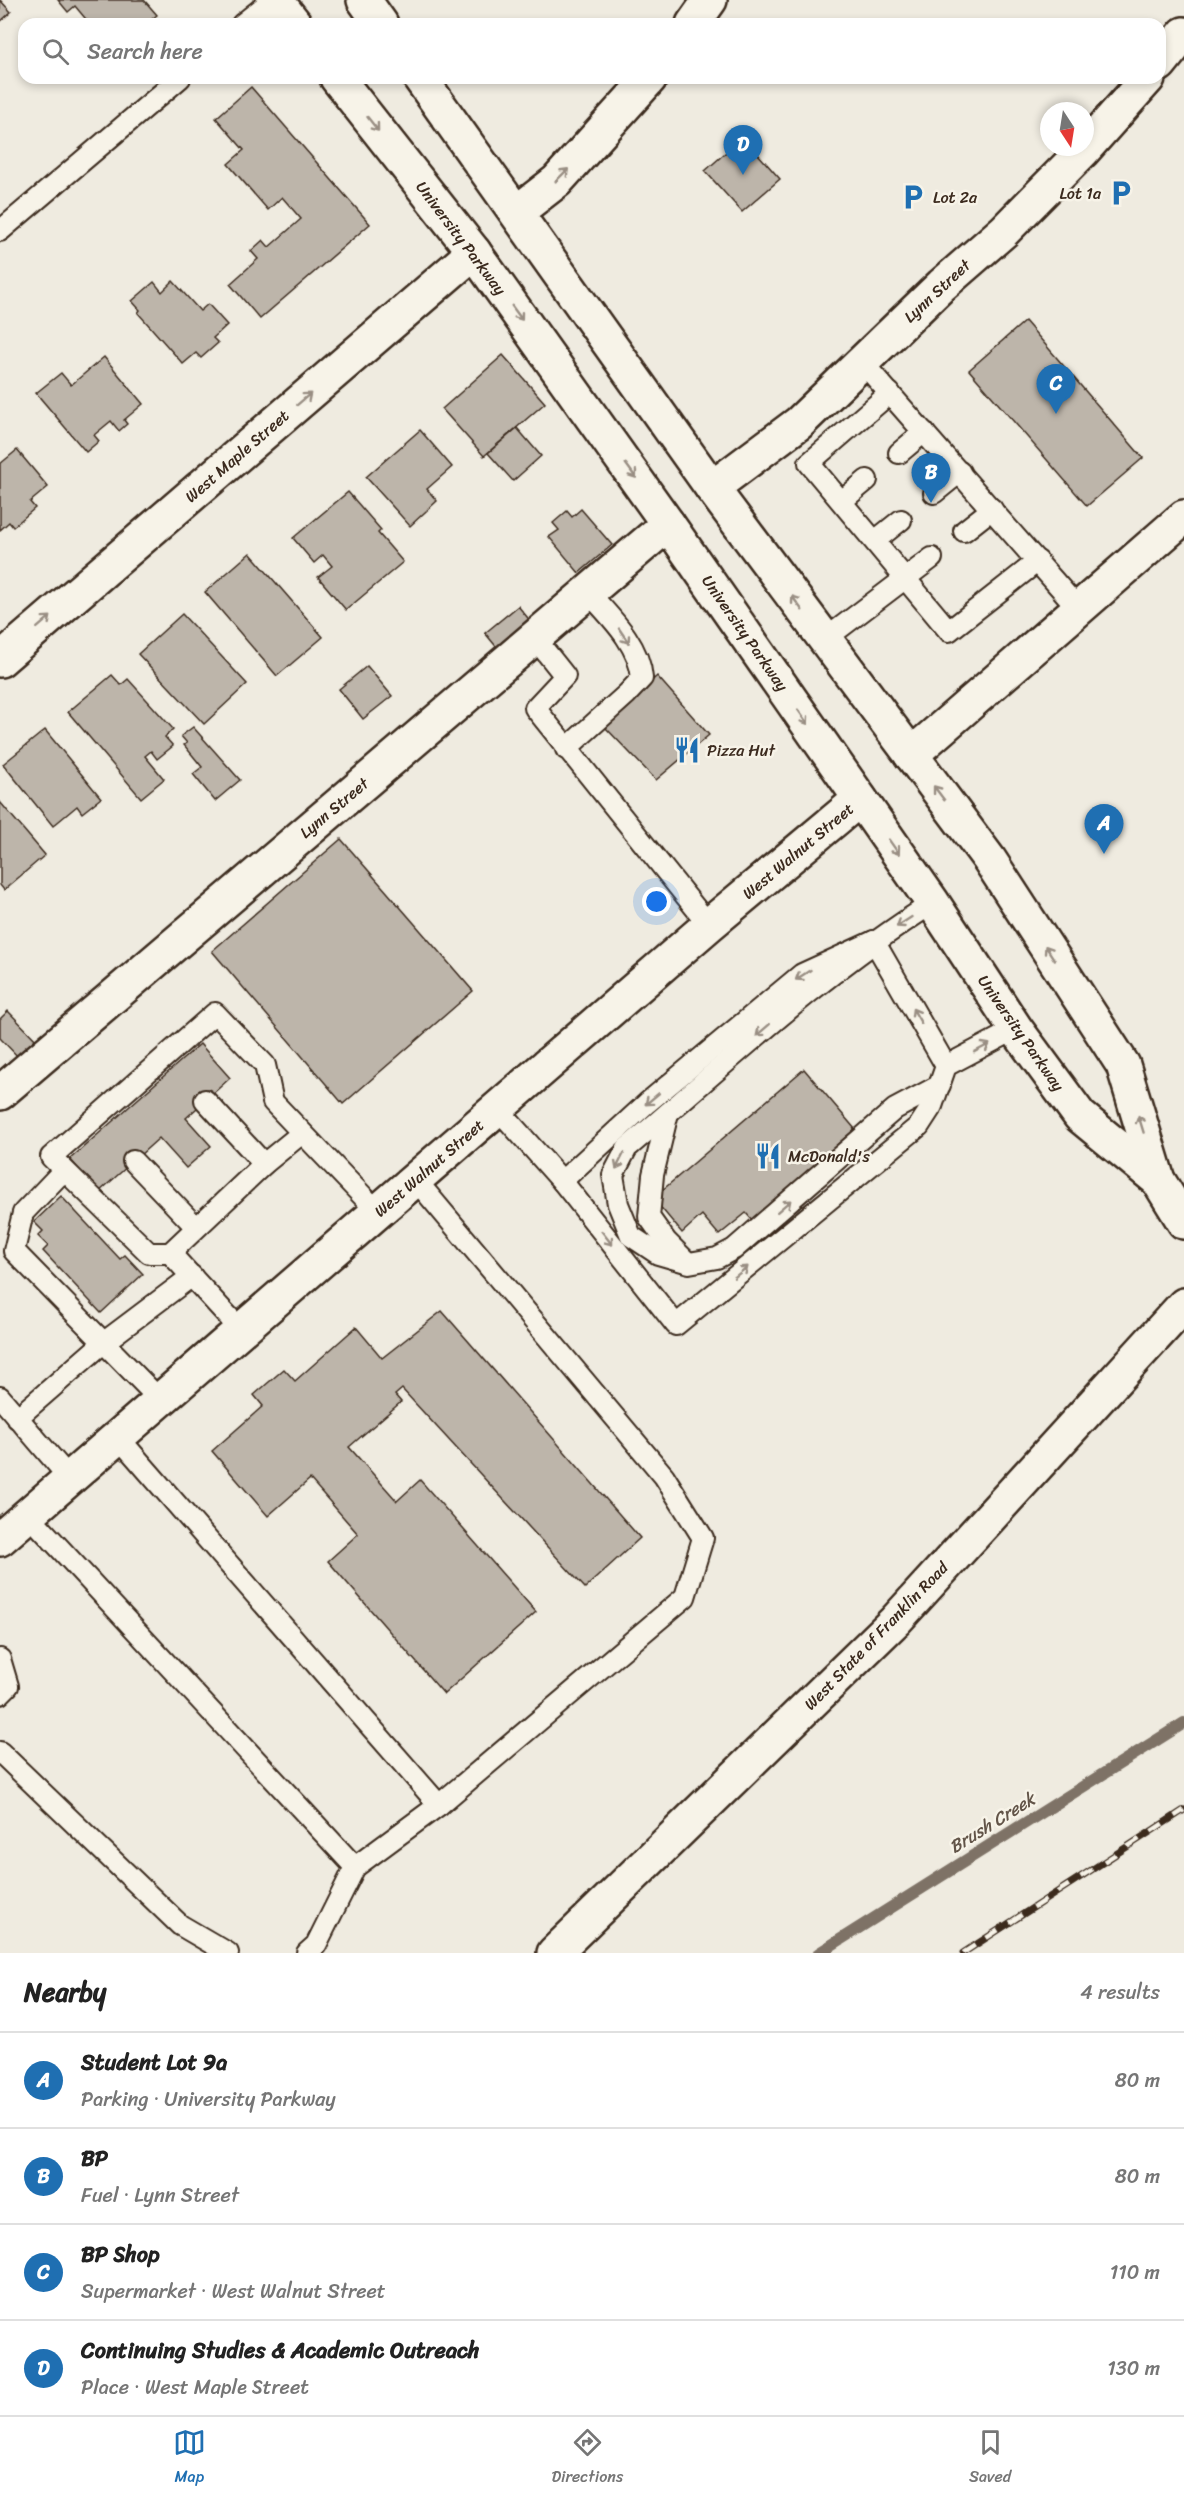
<!DOCTYPE html>
<meta charset="utf-8">
<style>
:root{--surface:#fff;--page:#f2f2f2;--text:#222;--muted:#767676;--line:#e0e0e0;--accent:#1f6fb2}
body{margin:0;font-family:Sriracha,sans-serif;background:var(--page);color:var(--text)}
.compass{position:absolute;left:1040px;top:102px;width:54px;height:54px;border-radius:50%;background:var(--surface);box-shadow:0 3px 9px #0003;rotate:168deg}
.you{position:absolute;left:657px;top:902px;width:21px;height:21px;margin:-15px;border:4px solid #fff;border-radius:50%;background:#1a73e8;box-shadow:0 0 0 9px #1a73e833}
.badge{display:grid;place-items:center;width:39px;height:39px;border-radius:50%;background:var(--accent);color:#fff;font-size:20px;font-weight:700}
.pin{position:absolute;translate:-50% -50px;filter:drop-shadow(0 2px 3px #0008)}
.pin::after{content:'';position:absolute;top:32px;width:21px;height:18px;background:inherit;clip-path:polygon(0 0,100% 0,50% 100%)}
.list{margin:0;padding:0;list-style:none}
h2{display:flex;justify-content:space-between;align-items:center;height:78px;margin:0;padding:0 24px;font-size:26px}
h2 small{font-size:20px;font-weight:400;color:var(--muted)}
.list li{display:grid;grid-template-columns:39px 1fr auto;gap:18px;align-items:center;box-sizing:border-box;height:96px;padding:0 24px;border-top:2px solid var(--line)}
.list b{display:block;font-size:22px;white-space:nowrap}
.list p{margin:0;font-size:20px;white-space:nowrap;color:var(--muted)}
.list em{font-size:20px;font-style:normal;color:var(--muted)}
.icon{flex:none;width:33px;height:33px;fill:none;stroke:currentColor;stroke-width:2;stroke-linecap:round;stroke-linejoin:round}
.map{position:relative;flex:none;width:1184px;height:1953px;overflow:hidden}
.search{position:absolute;background:var(--surface);box-shadow:0 3px 9px #0003;left:18px;right:18px;top:18px;height:66px;display:flex;align-items:center;gap:15px;box-sizing:border-box;padding:0 21px;border-radius:18px;color:var(--muted);font-size:22px}
.sheet{height:462px;background:var(--surface)}
nav{display:flex;justify-content:space-around;align-items:center;box-sizing:border-box;height:84px;border-top:2px solid var(--line);background:var(--surface);font-size:16px;color:var(--muted)}
nav a{display:grid;justify-items:center;gap:3px}
nav .on{color:var(--accent)}
.map>svg:first-child{display:block}
.lines{fill:none;stroke-linecap:round;stroke-linejoin:round}
.stream{stroke:#7e7266;stroke-width:12}
.building{fill:#bdb5aa;stroke:#3b2a1e;stroke-width:1.5}
.service-casing{stroke:#3b2a1e;stroke-width:24}
.minor-casing{stroke:#3b2a1e;stroke-width:38}
.secondary-casing{stroke:#3b2a1e;stroke-width:38}
.trunk-casing{stroke:#3b2a1e;stroke-width:38}
.service{stroke:#f7f3e8;stroke-width:20}
.minor{stroke:#f7f3e8;stroke-width:33}
.secondary{stroke:#f7f3e8;stroke-width:33}
.trunk{stroke:#f7f3e8;stroke-width:33}
.rail-casing{stroke:#3b2a1e;stroke-width:7}
.rail{stroke:#f7f3e8;stroke-width:4.5;stroke-dasharray:14;stroke-linecap:butt}
.oneway{stroke:#998e83}
.labels{text-anchor:middle;dominant-baseline:central;stroke-width:5;stroke-linejoin:round;paint-order:stroke}
.poi-label{font-size:16px;fill:#3b2a1e;stroke:#f7f3e8;text-anchor:start}
.street-label{font-size:16px;fill:#3b2a1e;stroke:#f7f3e8}
.water-label{font-size:18px;font-style:italic;fill:#625448;stroke:#f7f3e8}
</style>
<div class="map">
<svg width="1184" height="1953" viewBox="0 0 1184 1953">
<rect width="100%" height="100%" fill="#efebe0"/>
<filter id="ink" filterUnits="userSpaceOnUse"><feTurbulence type="fractalNoise" baseFrequency=".0167" numOctaves="2"/><feDisplacementMap in="SourceGraphic" scale="12" xChannelSelector="R" yChannelSelector="G"/><feConvolveMatrix kernelMatrix="1 2 1 2 8 2 1 2 1" color-interpolation-filters="sRGB"/></filter>
<g filter="url(#ink)">
<g class="lines">
<polyline class="stream" points="819,1953 1184,1723"/>
</g>
<g class="building">
<polygon points="0,0 11,12 0,22"/>
<polygon points="58,0 144,0 157,15 146,24 90,24 75,6 68,12"/>
<polygon points="251,87 370,224 260,319 230,284 258,259 251,251 263,240 269,247 301,219 282,197 268,210 228,164 244,150 216,118"/>
<polygon points="743,137 780,179 742,212 705,171"/>
<polygon points="173,281 200,311 208,304 227,325 213,338 218,343 201,358 196,353 183,364 138,313 140,310 132,301 154,282 162,292"/>
<polygon points="1025,321 1143,458 1087,506 969,370"/>
<polygon points="503,355 545,403 484,456 442,409"/>
<polygon points="104,357 143,404 124,420 127,424 119,431 111,421 94,435 99,441 86,452 36,393 61,373 71,385"/>
<polygon points="517,428 541,456 513,481 488,453"/>
<polygon points="420,430 452,467 427,489 437,501 410,526 366,477"/>
<polygon points="17,450 48,487 30,502 35,508 13,527 9,522 0,530 0,464"/>
<polygon points="348,492 381,530 378,533 403,562 346,610 318,577 332,566 323,555 314,563 293,538"/>
<polygon points="581,509 612,545 579,573 549,537 559,530 553,523 567,511 572,517"/>
<polygon points="250,553 323,637 277,676 205,592"/>
<polygon points="518,606 532,623 499,650 485,633"/>
<polygon points="182,614 247,684 204,724 138,654"/>
<polygon points="367,666 392,696 363,719 339,689"/>
<polygon points="112,675 121,685 128,679 173,729 165,737 173,746 157,759 151,751 145,756 164,779 141,798 68,712"/>
<polygon points="657,676 709,735 656,780 604,726"/>
<polygon points="193,727 240,780 215,801 193,774 202,767 184,745 187,743 181,736"/>
<polygon points="45,730 101,798 82,813 77,806 53,826 3,764"/>
<polygon points="0,802 45,855 4,890 0,885"/>
<polygon points="341,839 473,991 343,1104 212,951"/>
<polygon points="8,1011 38,1042 20,1059 0,1038 0,1019"/>
<polygon points="200,1044 230,1078 186,1118 211,1146 186,1168 159,1138 99,1192 70,1159"/>
<polygon points="804,1069 855,1129 752,1220 746,1213 719,1235 702,1215 682,1233 653,1198"/>
<polygon points="61,1196 120,1259 125,1255 143,1274 101,1313 43,1251 48,1246 38,1236 43,1231 34,1222"/>
<polygon points="442,1311 640,1538 585,1588 402,1389 395,1395 401,1402 349,1447 397,1501 420,1480 536,1612 444,1694 328,1561 358,1534 310,1479 268,1516 212,1451 263,1406 254,1395 284,1369 295,1381 356,1327 382,1358"/>
</g>
<g class="lines">
<g class="service-casing">
<g id="service">
<polyline points="242,24 272,0"/>
<polyline points="0,231 180,78"/>
<polyline points="862,362 1077,607"/>
<polyline points="890,393 809,463 949,631 1038,561"/>
<polyline points="899,453 924,432"/>
<polyline points="934,493 960,472"/>
<polyline points="843,500 867,480"/>
<polyline points="964,531 992,509"/>
<polyline points="876,540 901,520"/>
<polyline points="534,637 565,676 535,708 709,925"/>
<polyline points="824,640 932,558"/>
<path d="M566,749L627,694L642,678C639,643 609,616 587,591"/>
<path d="M933,903C822,973 727,1063 627,1148L613,1175L618,1204L631,1236L658,1254L689,1263L717,1258L734,1249L895,1109L940,1085"/>
<polyline points="874,941 802,974 647,1103 562,1181 676,1325 919,1126 932,1106 946,1066 1016,1029"/>
<polyline points="874,941 946,1066"/>
<polyline points="205,1100 264,1164"/>
<polyline points="497,1108 562,1181"/>
<polyline points="668,1113 653,1175 649,1217 666,1241 685,1260"/>
<polyline points="133,1161 196,1227"/>
<polyline points="64,1170 23,1213 14,1251 160,1400"/>
<polyline points="170,1253 264,1164 302,1133"/>
<polyline points="240,1329 170,1253 149,1253 51,1157 215,1013 265,1065 273,1102 378,1212"/>
<polyline points="0,1397 70,1479"/>
<polyline points="17,1418 103,1343 192,1276"/>
<polyline points="118,1437 439,1805 685,1597 703,1538 664,1476 415,1179"/>
<polyline points="28,1514 355,1867 439,1805"/>
<polyline points="0,1659 8,1686 0,1694"/>
<polyline points="0,1752 180,1925 228,1953"/>
<polyline points="307,1953 316,1945 355,1867"/>
</g>
</g>
<g class="minor-casing">
<g id="minor">
<polyline points="693,24 710,0"/>
<polyline points="1160,64 1184,34"/>
<polyline points="517,212 557,181 650,78"/>
<polyline points="712,488 799,423 942,285 1004,231 1082,152 1148,78"/>
<polyline points="0,660 474,252"/>
<polyline points="911,755 1184,517"/>
<polyline points="0,1093 668,524"/>
<polyline points="0,1539 709,925 860,799"/>
</g>
</g>
<g class="secondary-casing">
<polyline id="secondary" points="554,1953 895,1621 1184,1305"/>
</g>
<g class="trunk-casing">
<g id="trunk">
<polyline points="276,0 295,24"/>
<polyline points="364,0 381,24"/>
<polyline points="337,78 474,252 668,524 933,903 1016,1029 1080,1116 1158,1180"/>
<polyline points="420,78 712,488 989,859 1123,1065 1158,1180 1184,1222"/>
</g>
</g>
<use href="#service" class="service"/>
<use href="#minor" class="minor"/>
<use href="#secondary" class="secondary"/>
<use href="#trunk" class="trunk"/>
<g class="rail-casing">
<polyline id="rail" points="963,1953 1184,1810"/>
</g>
<use href="#rail" class="rail"/>
</g>
<defs><path id="oneway-shaft" d="M-6 0H5M1.5-3L5.5 0L1.5 3" fill="none" stroke-width="1.6" stroke-linecap="round" stroke-linejoin="round" transform="scale(1.5)"/></defs>
<g class="oneway">
<use href="#oneway-shaft" transform="translate(373 124) rotate(52)"/>
<use href="#oneway-shaft" transform="translate(562 175) rotate(-45)"/>
<use href="#oneway-shaft" transform="translate(517 313) rotate(54)"/>
<use href="#oneway-shaft" transform="translate(304 399) rotate(-41)"/>
<use href="#oneway-shaft" transform="translate(631 471) rotate(54)"/>
<use href="#oneway-shaft" transform="translate(797 603) rotate(-126)"/>
<use href="#oneway-shaft" transform="translate(44 622) rotate(-41)"/>
<use href="#oneway-shaft" transform="translate(624 636) rotate(56)"/>
<use href="#oneway-shaft" transform="translate(803 717) rotate(55)"/>
<use href="#oneway-shaft" transform="translate(939 793) rotate(-127)"/>
<use href="#oneway-shaft" transform="translate(894 847) rotate(55)"/>
<use href="#oneway-shaft" transform="translate(904 922) rotate(147)"/>
<use href="#oneway-shaft" transform="translate(1050 953) rotate(-123)"/>
<use href="#oneway-shaft" transform="translate(803 975) rotate(147)"/>
<use href="#oneway-shaft" transform="translate(917 1016) rotate(-120)"/>
<use href="#oneway-shaft" transform="translate(763 1030) rotate(139)"/>
<use href="#oneway-shaft" transform="translate(982 1048) rotate(-28)"/>
<use href="#oneway-shaft" transform="translate(652 1099) rotate(140)"/>
<use href="#oneway-shaft" transform="translate(1141 1124) rotate(-107)"/>
<use href="#oneway-shaft" transform="translate(620 1161) rotate(117)"/>
<use href="#oneway-shaft" transform="translate(784 1206) rotate(-41)"/>
<use href="#oneway-shaft" transform="translate(607 1238) rotate(52)"/>
<use href="#oneway-shaft" transform="translate(741 1272) rotate(-39)"/>
</g>
</g>
<defs>
<g id="parking-bare" transform="scale(2.07)"><path d="M-3.5-5.5H1a3.5 3.5 0 0 1 0 7H-1V5.5H-3.5ZM-1-3.4V-.6H.8a1.4 1.4 0 0 0 0-2.8Z" fill="#1f6fb2" stroke="#f7f3e8" stroke-width="2.5" paint-order="stroke"/></g>
<g id="restaurant-bare" transform="scale(2.07)"><path d="M-5-6h1v4h1v-4h1v4h1v-4h1v5L-1.5 .5V6h-2V.5L-5-1ZM5-6V6H3V1.5H1.5Q1.5-4 5-6Z" fill="#1f6fb2" stroke="#f7f3e8" stroke-width="2.5" paint-order="stroke"/></g>
</defs>
<g fill-rule="evenodd">
<use href="#parking-bare" x="1121" y="193"/>
<use href="#parking-bare" x="913" y="197"/>
<use href="#restaurant-bare" x="687" y="750"/>
<use href="#restaurant-bare" x="768" y="1156"/>
</g>
<g class="labels">
<g class="poi-label">
<text x="1101" y="193" text-anchor="end">Lot 1a</text>
<text x="933" y="197">Lot 2a</text>
<text x="707" y="750">Pizza Hut</text>
<text x="788" y="1156">McDonald's</text>
</g>
<g class="street-label">
<text transform="translate(461 238) rotate(53)">University Parkway</text>
<text transform="translate(937 291) rotate(-43)">Lynn Street</text>
<text transform="translate(237 456) rotate(-41)">West Maple Street</text>
<text transform="translate(745 633) rotate(55)">University Parkway</text>
<text transform="translate(334 808) rotate(-40)">Lynn Street</text>
<text transform="translate(798 851) rotate(-40)">West Walnut Street</text>
<text transform="translate(1021 1033) rotate(55)">University Parkway</text>
<text transform="translate(429 1168) rotate(-41)">West Walnut Street</text>
<text transform="translate(876 1636) rotate(-46)">West State of Franklin Road</text>
</g>
<g class="water-label">
<text transform="translate(992 1823) rotate(-32)">Brush Creek</text>
</g>
</g>
</svg>
<svg class="compass" viewBox="-18 -18 36 36"><path d="M0-13l5 13h-10z" fill="#e53935"/><path d="M0 13l5-13h-10z" fill="#767676"/></svg>
<div class="you"></div>
<div class="pin badge" style="left:1104px;top:854px">A</div>
<div class="pin badge" style="left:931px;top:503px">B</div>
<div class="pin badge" style="left:1056px;top:414px">C</div>
<div class="pin badge" style="left:743px;top:175px">D</div>
<div class="search"><svg class="icon" aria-label="search" viewBox="0 0 24 24"><circle cx="10" cy="10" r="6"/><path d="M15 15l6 6"/></svg>Search here</div>
</div>
<section class="sheet">
<h2>Nearby<small>4 results</small></h2>
<ul class="list">
<li><span class="badge">A</span><div><b>Student Lot 9a</b><p>Parking · University Parkway</p></div><em>80 m</em></li>
<li><span class="badge">B</span><div><b>BP</b><p>Fuel · Lynn Street</p></div><em>80 m</em></li>
<li><span class="badge">C</span><div><b>BP Shop</b><p>Supermarket · West Walnut Street</p></div><em>110 m</em></li>
<li><span class="badge">D</span><div><b>Continuing Studies &amp; Academic Outreach</b><p>Place · West Maple Street</p></div><em>130 m</em></li>
</ul>
</section>
<nav>
<a class="on"><svg class="icon" aria-label="map" viewBox="0 0 24 24"><path d="M3 6l6-2 6 2 6-2v14l-6 2-6-2-6 2zM9 4v14M15 6v14"/></svg>Map</a>
<a><svg class="icon" aria-label="directions" viewBox="0 0 24 24"><path d="M12 3l9 9-9 9-9-9zM9 14v-3h6M13 9l2 2-2 2"/></svg>Directions</a>
<a><svg class="icon" aria-label="saved" viewBox="0 0 24 24"><path d="M7 4h10v16l-5-4-5 4z"/></svg>Saved</a>
</nav>
